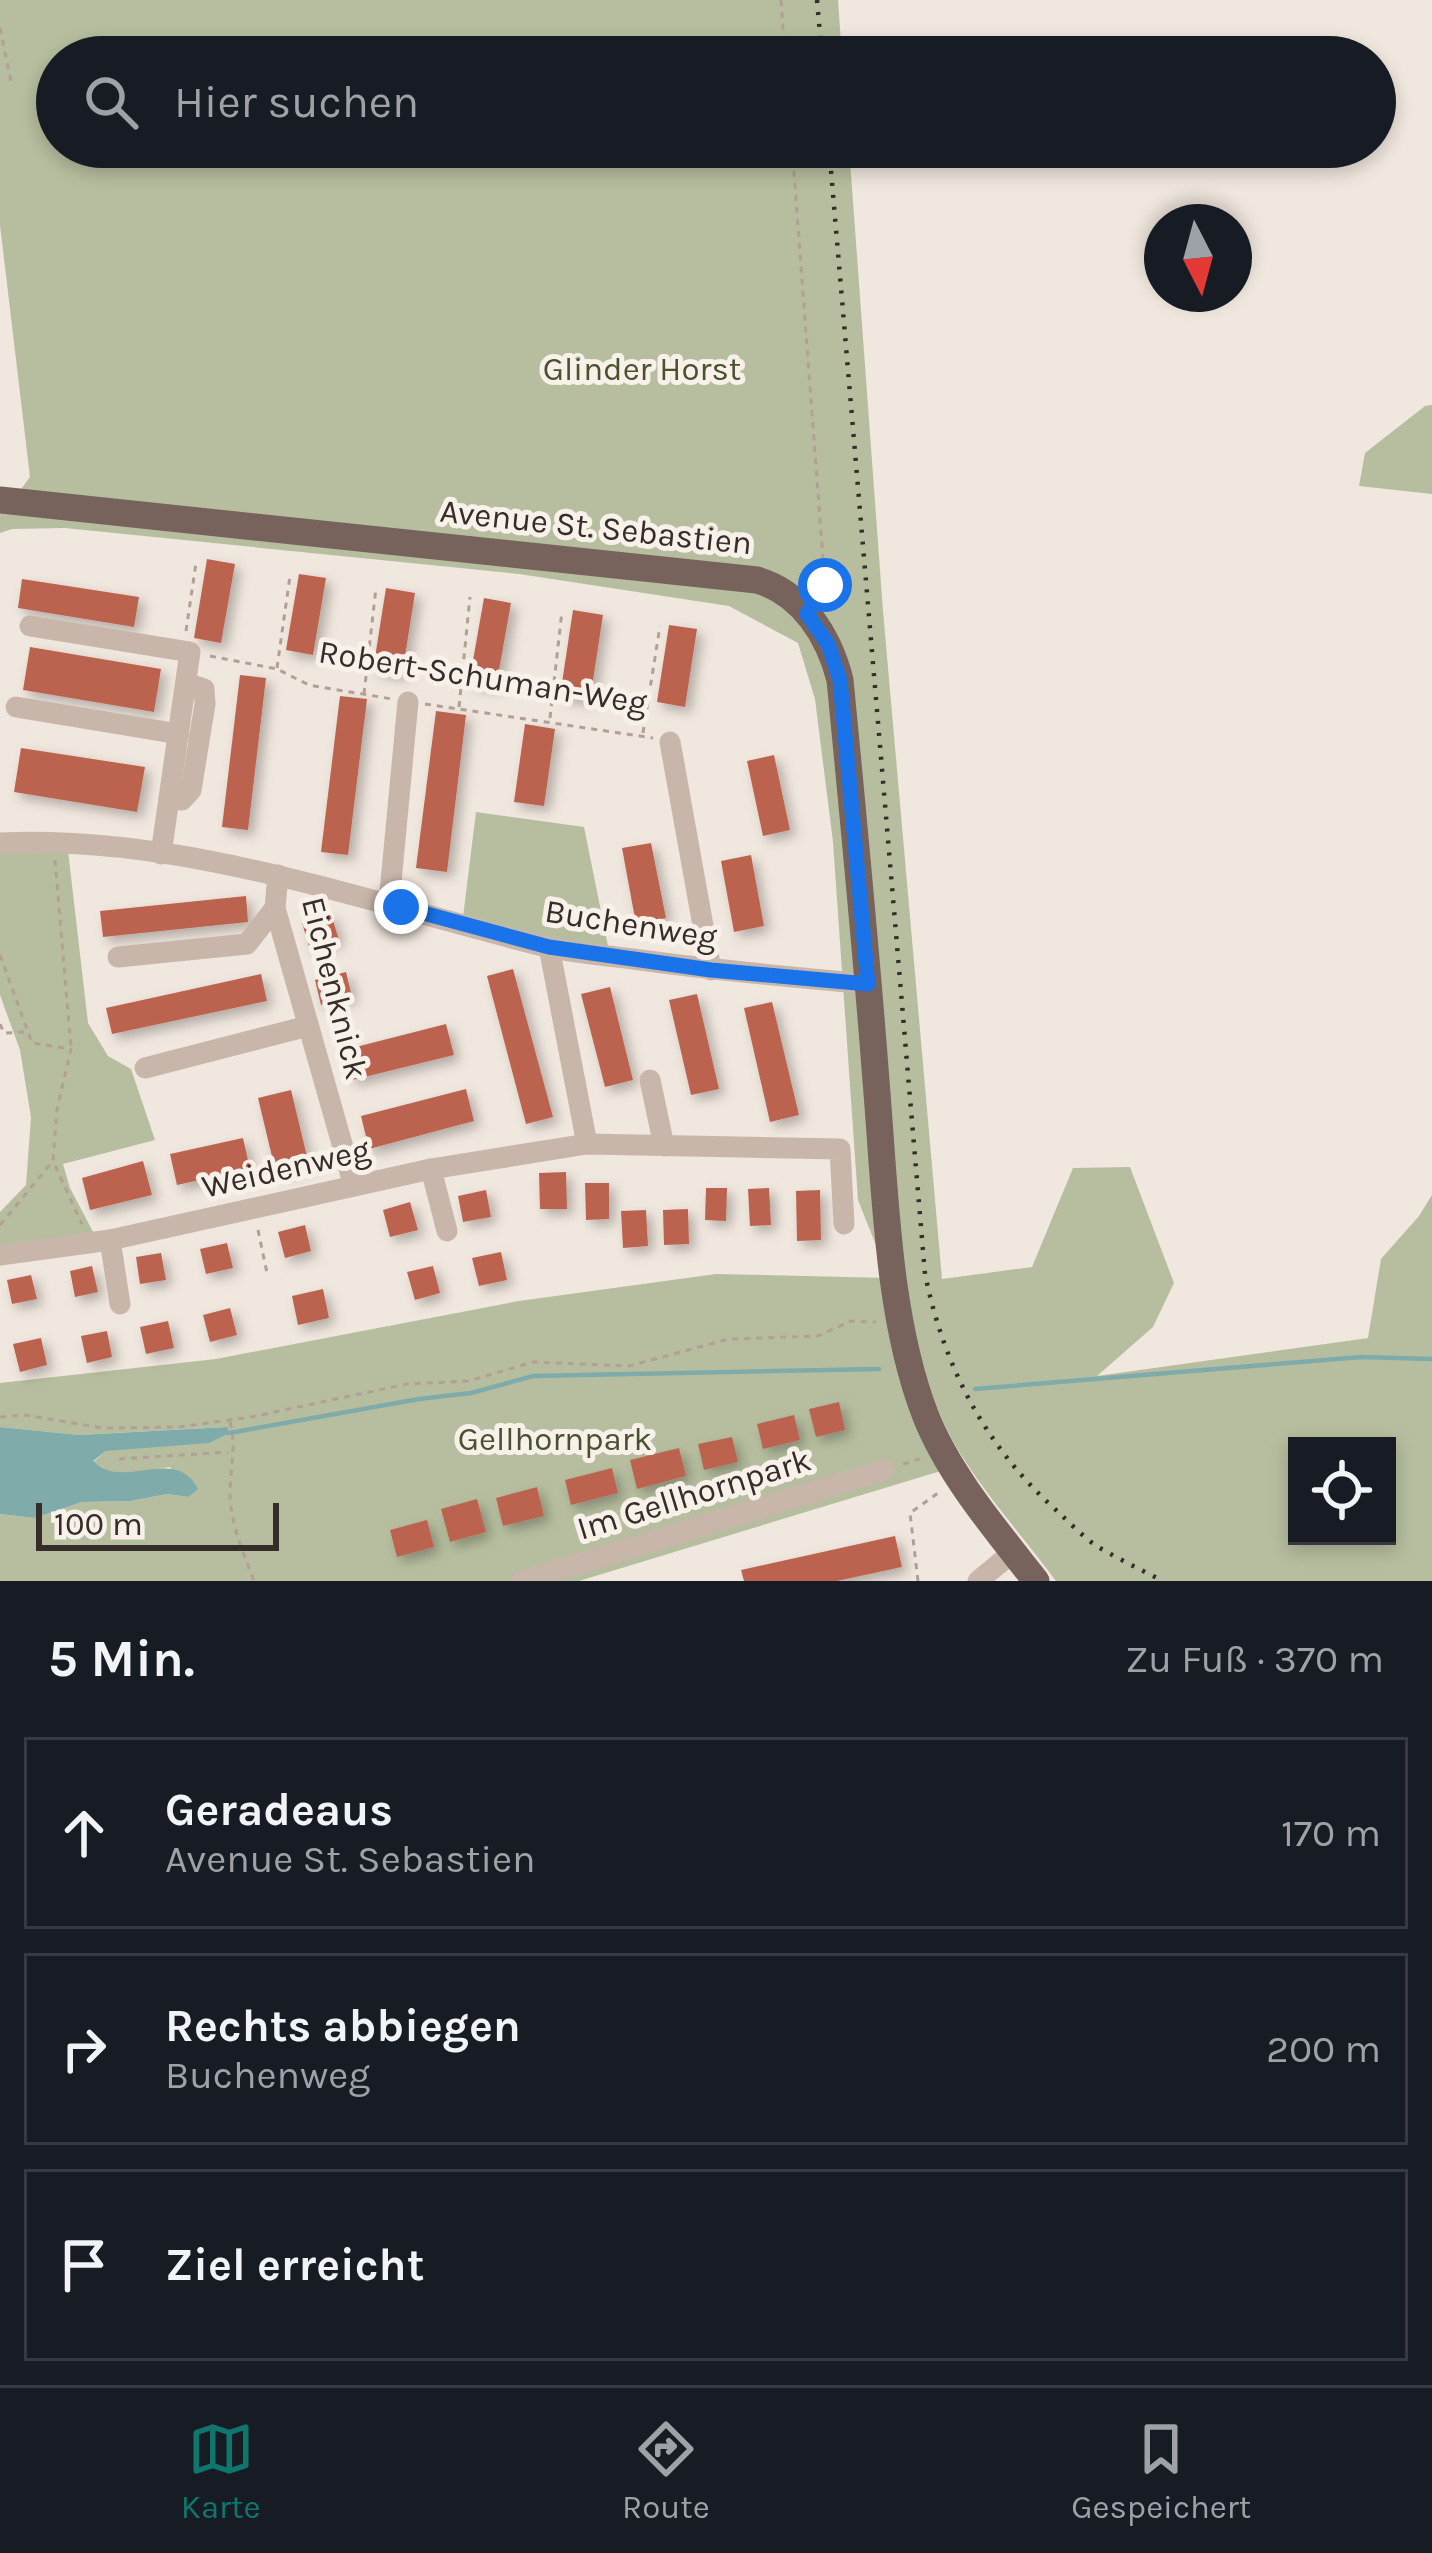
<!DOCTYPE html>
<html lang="de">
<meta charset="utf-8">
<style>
:root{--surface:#171b24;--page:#242831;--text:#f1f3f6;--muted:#9ea1a6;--line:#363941;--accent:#0f766e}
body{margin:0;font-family:Karla,sans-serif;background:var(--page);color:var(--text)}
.controls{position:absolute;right:36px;bottom:36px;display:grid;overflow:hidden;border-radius:0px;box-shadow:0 6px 18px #0003}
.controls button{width:108px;height:108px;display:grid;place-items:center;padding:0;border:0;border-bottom:3px solid var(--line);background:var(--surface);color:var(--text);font:60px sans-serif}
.compass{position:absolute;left:1144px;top:204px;width:108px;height:108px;border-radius:50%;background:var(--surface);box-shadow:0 6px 18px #0003;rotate:174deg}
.scale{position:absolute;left:36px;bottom:30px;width:243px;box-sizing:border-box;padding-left:12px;border:6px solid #362d29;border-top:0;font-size:33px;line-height:42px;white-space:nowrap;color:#362d29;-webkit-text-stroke:9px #f8f1ea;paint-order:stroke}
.stop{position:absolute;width:36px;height:36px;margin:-27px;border:9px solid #1a73e8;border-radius:50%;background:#fff}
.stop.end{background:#1a73e8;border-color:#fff;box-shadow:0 3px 12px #0008}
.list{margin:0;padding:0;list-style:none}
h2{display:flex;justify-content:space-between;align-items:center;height:156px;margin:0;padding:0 48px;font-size:51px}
h2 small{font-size:39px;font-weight:400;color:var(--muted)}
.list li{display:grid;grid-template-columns:78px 1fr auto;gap:36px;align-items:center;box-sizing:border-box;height:192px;margin:0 24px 24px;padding:0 24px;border:3px solid var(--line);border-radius:0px}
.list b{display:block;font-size:45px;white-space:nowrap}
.list p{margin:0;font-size:39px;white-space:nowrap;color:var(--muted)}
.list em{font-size:39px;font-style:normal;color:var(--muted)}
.icon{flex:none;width:66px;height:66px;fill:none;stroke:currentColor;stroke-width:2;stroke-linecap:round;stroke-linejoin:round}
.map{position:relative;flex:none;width:1432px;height:1581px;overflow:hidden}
.search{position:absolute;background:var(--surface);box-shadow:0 6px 18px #0003;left:36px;right:36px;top:36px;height:132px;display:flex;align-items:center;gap:30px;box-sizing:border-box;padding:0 42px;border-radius:66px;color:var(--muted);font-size:45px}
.sheet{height:804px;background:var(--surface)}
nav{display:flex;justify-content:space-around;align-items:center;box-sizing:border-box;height:168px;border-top:3px solid var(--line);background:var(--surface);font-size:33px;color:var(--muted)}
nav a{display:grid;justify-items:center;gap:6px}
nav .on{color:var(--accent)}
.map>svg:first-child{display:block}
.green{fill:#b6be9f;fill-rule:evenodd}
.water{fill:#7fabaa}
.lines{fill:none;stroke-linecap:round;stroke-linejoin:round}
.stream{stroke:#7fabaa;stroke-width:4.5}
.building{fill:#bc6450;filter:url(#shadow)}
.path{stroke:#b3a095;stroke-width:3;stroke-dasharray:6 6;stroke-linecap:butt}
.minor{stroke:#c8b6ab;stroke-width:21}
.major{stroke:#77635c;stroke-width:27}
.rail{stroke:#362d29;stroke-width:4.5;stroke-dasharray:3 9;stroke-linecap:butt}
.route{stroke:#1a73e8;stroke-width:15}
.labels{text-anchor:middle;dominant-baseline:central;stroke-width:10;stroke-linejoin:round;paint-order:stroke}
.park-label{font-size:33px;fill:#48522f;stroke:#f8f1ea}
.street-label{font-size:33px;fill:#362d29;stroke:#f8f1ea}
</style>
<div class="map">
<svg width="1432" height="1581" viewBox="0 0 1432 1581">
<defs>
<filter id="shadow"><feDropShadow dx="5.5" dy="5.5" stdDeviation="6" flood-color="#0004"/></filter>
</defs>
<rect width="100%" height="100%" fill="#f0e7de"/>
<g class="green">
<path d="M0,0H838L842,57H57V147H849L883,611L942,1279L1032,1267L1073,1168L1130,1167L1174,1283L1153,1327L1097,1376L1368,1338L1381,1259L1419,1216L1432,1195V1581H1056C1025,1539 988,1498 960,1453C927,1400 917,1336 889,1280L954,1467L579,1581H0V1514L35,1518L82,1502L131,1501L167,1494L188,1497L170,1467C145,1470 113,1481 93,1462L106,1451L226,1427L79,1435L0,1427V1383L216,1359L519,1301L716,1274L889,1278L858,1200L833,842L815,699L798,643L729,606L519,574L65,528L12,529L0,533V499L13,500L30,477L0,225ZM1297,1446H1387V1536H1297Z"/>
<polygon points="1432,405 1432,494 1359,486 1365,453 1425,406"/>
<polygon points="476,812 584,827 610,956 462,925"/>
<polygon points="67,842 88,1023 108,1056 131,1069 155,1140 63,1164 70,1188 100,1245 0,1259 0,1212 26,1185 31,1117 20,1050 0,995 0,843"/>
</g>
<path class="water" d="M0,1427L79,1435L227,1427L229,1433L209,1443L106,1451L93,1461C123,1492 175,1444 198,1489L188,1497L167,1494L131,1501L82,1502L35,1518L0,1514Z"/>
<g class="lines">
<g class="stream">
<polyline points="975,1389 1361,1357 1432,1359"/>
<polyline points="229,1433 419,1399 471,1393 533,1376 879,1369"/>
</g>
</g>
<g class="building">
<polygon points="207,559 235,564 221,643 194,638"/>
<polygon points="299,574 326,578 313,655 286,650"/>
<polygon points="22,579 139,597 134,627 18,608"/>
<polygon points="386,588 415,593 402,675 373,670"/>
<polygon points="484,598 511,603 496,687 469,683"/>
<polygon points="573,610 603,615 590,700 560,696"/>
<polygon points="669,625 697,629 685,707 657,702"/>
<polygon points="30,647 161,669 154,712 23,690"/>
<polygon points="240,675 266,678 248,830 222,827"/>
<polygon points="340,696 367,699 348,855 321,852"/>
<polygon points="436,711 466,715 447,872 416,868"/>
<polygon points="525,724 555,729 544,806 514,802"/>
<polygon points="21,748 145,767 137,812 14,792"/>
<polygon points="774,755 790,830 763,836 747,761"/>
<polygon points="651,843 666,918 636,924 622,848"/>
<polygon points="751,855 764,926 734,932 721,861"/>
<polygon points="246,896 248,922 103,937 100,911"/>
<polygon points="331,914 339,940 310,949 302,923"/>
<polygon points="513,969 553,1117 526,1124 487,976"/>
<polygon points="346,972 352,997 321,1005 315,980"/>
<polygon points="261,974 267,1001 112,1034 106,1008"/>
<polygon points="610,987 633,1080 605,1087 581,994"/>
<polygon points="697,994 719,1089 691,1095 669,1000"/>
<polygon points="772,1002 799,1115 770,1122 744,1008"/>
<polygon points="446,1024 454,1055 352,1080 344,1050"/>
<polygon points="466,1089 474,1121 369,1149 361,1116"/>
<polygon points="291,1090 309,1165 276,1173 258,1098"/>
<polygon points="243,1138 250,1169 177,1185 170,1154"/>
<polygon points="143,1161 152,1195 90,1210 82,1178"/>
<polygon points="566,1172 567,1209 540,1209 539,1173"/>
<polygon points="585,1183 609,1183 609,1219 586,1220"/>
<polygon points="706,1188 727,1188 726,1221 705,1220"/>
<polygon points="769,1188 771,1225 750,1226 748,1189"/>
<polygon points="486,1190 491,1217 463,1222 458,1196"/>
<polygon points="820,1190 821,1240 797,1241 796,1191"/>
<polygon points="410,1202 418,1230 390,1237 383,1210"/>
<polygon points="688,1209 689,1244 664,1245 663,1210"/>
<polygon points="646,1210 648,1246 623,1248 621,1211"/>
<polygon points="305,1225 311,1251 285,1258 278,1232"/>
<polygon points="227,1243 233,1268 206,1274 200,1249"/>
<polygon points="501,1252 507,1280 479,1286 472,1258"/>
<polygon points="161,1253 166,1280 140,1284 136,1257"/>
<polygon points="92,1266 98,1292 75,1297 70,1271"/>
<polygon points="433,1266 440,1293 415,1300 407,1272"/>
<polygon points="31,1275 37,1299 12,1304 7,1280"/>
<polygon points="323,1289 329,1318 298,1325 292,1296"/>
<polygon points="230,1308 237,1335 210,1342 203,1315"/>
<polygon points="168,1321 174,1348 146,1354 140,1327"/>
<polygon points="107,1331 112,1357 87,1363 81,1336"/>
<polygon points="41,1338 47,1365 20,1372 13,1344"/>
<polygon points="839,1402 845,1430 816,1437 809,1409"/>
<polygon points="794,1415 800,1440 763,1449 757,1424"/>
<polygon points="732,1437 738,1462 704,1470 698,1444"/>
<polygon points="679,1448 686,1476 637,1489 630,1460"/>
<polygon points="612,1468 618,1493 571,1505 565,1480"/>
<polygon points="537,1487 544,1516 503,1526 496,1498"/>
<polygon points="477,1499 486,1532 450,1542 441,1509"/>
<polygon points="427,1520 434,1547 397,1557 390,1530"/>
<polygon points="895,1536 902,1567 837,1581 744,1581 741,1570"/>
</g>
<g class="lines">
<g class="path">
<polyline points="781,0 785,57"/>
<polyline points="0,28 12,86"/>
<polyline points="792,147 825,585 820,593"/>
<polyline points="186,631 196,563"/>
<polyline points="210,656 277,669 309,685 392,699"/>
<polyline points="277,668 290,576"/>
<polyline points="364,694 376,588"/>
<polyline points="425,704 653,738"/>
<polyline points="459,707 470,597"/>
<polyline points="550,718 562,611"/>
<polyline points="643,733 660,626"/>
<polyline points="55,860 71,1048"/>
<polyline points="0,955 32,1043 71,1049 57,1109 53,1161 82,1224"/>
<polyline points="0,1024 4,1033 26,1032"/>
<polyline points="0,1225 52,1162"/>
<polyline points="258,1230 267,1273"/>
<polyline points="0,1417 26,1415 102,1428 179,1427 251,1417 407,1384 469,1381 533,1362 629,1366 729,1339 818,1336 851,1321 876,1322"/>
<path d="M230,1422C238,1447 227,1479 231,1507C234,1531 245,1558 254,1581"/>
<polyline points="119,1459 228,1452"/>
<polyline points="903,1464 923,1458"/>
<polyline points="918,1581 910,1513 941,1491"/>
</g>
<g class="minor">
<polyline points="30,626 190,652 161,854"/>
<polyline points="16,707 179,734"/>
<polyline points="670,742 711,970"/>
<polyline points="169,798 182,800 191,790 205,704 204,689 186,683"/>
<path d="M0,843C186,835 365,902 543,946C572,953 604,955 633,959C712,970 790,977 869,984"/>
<polyline points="278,875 275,908 354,1186"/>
<polyline points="389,903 408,702"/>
<polyline points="549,947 587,1144"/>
<polyline points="118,957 247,944 275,908"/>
<polyline points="145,1068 308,1026"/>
<polyline points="650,1080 664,1146"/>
<polyline points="431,1169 447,1231"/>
<polyline points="110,1240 120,1304"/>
<polyline points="0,1255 110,1240 431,1169 587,1144 840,1149 844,1224"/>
<polyline points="522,1581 884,1470"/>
<polyline points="978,1581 1013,1552"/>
</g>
<path class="major" d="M0,500L757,580C802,593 829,636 840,680C853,814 866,947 876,1081C885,1186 887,1316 925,1414C948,1474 997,1531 1036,1581"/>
<g class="rail">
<polyline points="817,0 822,57"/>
<path d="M829,147L925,1274C944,1367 985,1446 1056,1510C1069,1522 1083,1537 1098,1547C1119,1559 1141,1570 1163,1581"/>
</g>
</g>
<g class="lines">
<polyline class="route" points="401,907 549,947 711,970 868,984 840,680 828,644 807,614 825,585"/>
</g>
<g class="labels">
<g class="park-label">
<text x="642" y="369">Glinder Horst</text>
<text x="555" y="1439">Gellhornpark</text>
</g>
<g class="street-label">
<text transform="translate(596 527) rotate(6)">Avenue St. Sebastien</text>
<text transform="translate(483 677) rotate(9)">Robert-Schuman-Weg</text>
<text transform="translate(631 924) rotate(9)">Buchenweg</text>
<text transform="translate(335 988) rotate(76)">Eichenknick</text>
<text transform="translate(286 1168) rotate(-13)">Weidenweg</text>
<text transform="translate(694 1494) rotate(-17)">Im Gellhornpark</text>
</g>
</g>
</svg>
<div class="controls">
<button><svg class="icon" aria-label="locate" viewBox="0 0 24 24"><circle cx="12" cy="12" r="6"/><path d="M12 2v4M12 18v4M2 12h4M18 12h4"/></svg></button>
</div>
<svg class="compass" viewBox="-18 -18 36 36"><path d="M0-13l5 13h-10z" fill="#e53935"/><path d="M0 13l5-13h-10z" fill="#9ea1a6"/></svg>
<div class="scale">100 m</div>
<div class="stop" style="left:825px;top:585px"></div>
<div class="stop end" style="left:401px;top:907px"></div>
<div class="search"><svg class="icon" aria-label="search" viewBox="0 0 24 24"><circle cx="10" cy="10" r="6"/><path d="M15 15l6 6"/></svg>Hier suchen</div>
</div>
<section class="sheet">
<h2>5 Min.<small>Zu Fuß · 370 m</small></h2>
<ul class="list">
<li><svg class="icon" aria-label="ahead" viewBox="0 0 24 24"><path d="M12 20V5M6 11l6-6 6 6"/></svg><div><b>Geradeaus</b><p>Avenue St. Sebastien</p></div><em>170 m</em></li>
<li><svg class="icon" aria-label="right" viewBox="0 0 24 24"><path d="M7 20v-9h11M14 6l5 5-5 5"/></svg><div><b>Rechts abbiegen</b><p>Buchenweg</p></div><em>200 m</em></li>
<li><svg class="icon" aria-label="arrive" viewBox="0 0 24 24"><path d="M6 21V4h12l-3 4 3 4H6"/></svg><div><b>Ziel erreicht</b></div></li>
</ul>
</section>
<nav>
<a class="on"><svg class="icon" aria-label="map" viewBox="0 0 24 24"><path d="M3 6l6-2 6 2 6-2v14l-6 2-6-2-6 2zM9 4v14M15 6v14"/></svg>Karte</a>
<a><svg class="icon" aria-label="directions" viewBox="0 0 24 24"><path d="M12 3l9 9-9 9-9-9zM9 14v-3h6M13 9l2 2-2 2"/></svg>Route</a>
<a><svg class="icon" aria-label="saved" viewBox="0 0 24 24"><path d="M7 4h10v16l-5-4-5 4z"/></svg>Gespeichert</a>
</nav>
